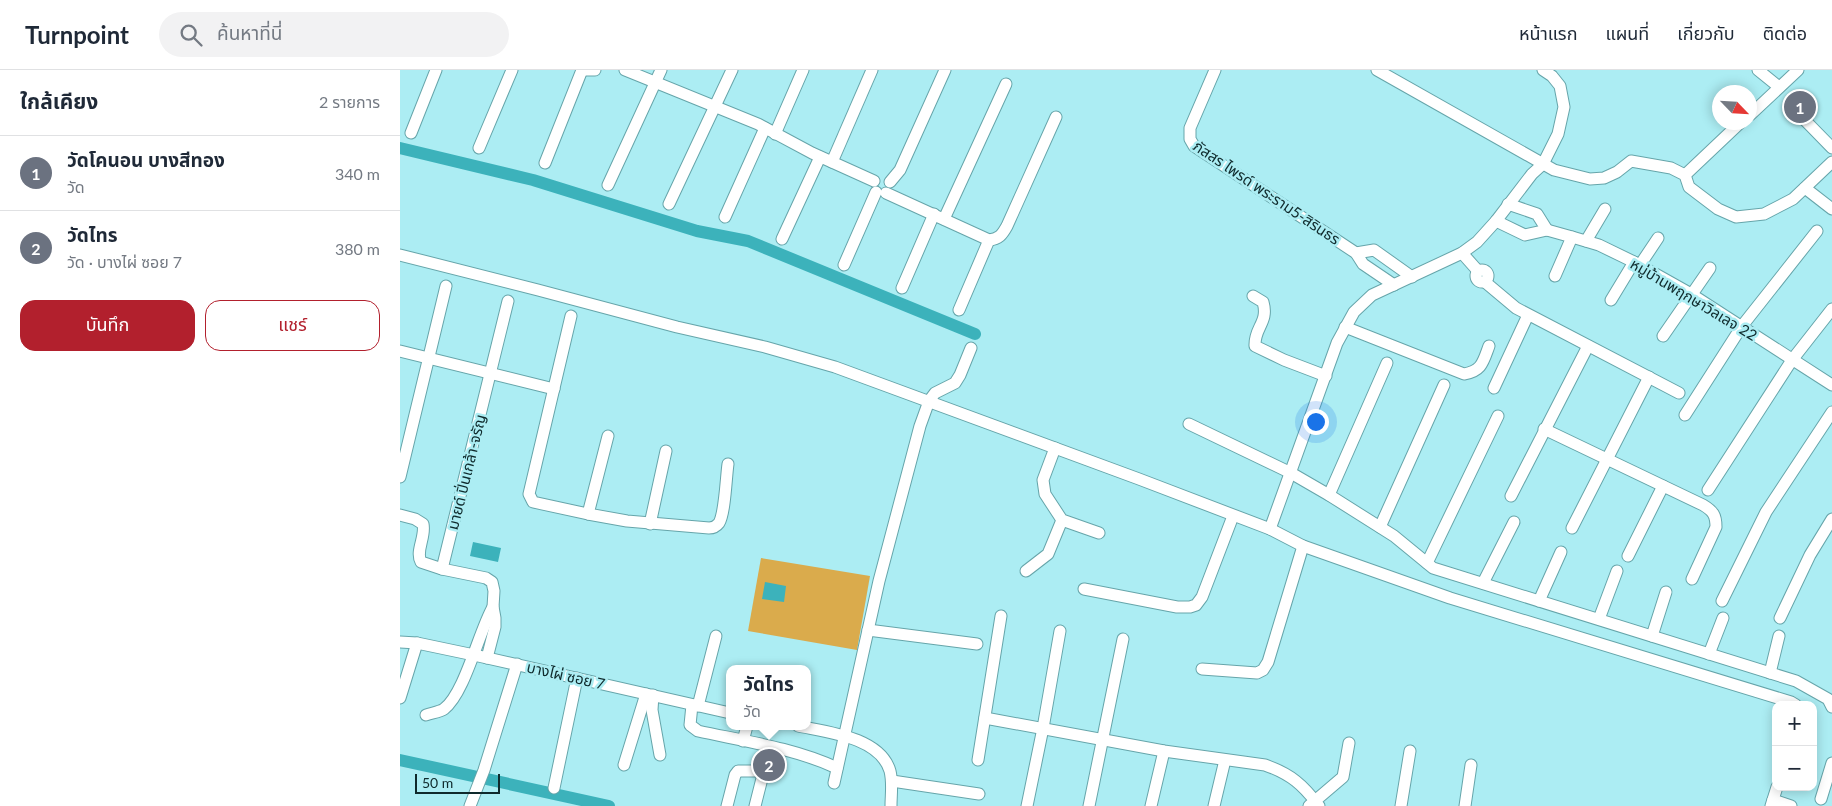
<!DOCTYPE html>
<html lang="th">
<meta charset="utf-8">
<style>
:root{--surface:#fff;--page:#f2f2f3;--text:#1f2937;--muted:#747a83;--line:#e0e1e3;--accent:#b2202d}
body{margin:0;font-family:Lato,"Noto Sans Thai",sans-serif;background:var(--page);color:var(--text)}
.controls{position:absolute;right:15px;bottom:15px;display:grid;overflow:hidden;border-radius:10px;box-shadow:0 2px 12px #0003}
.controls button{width:45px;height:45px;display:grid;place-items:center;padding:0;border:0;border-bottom:1px solid var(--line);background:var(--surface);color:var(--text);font:25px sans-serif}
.compass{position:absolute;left:1312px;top:15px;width:45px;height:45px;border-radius:50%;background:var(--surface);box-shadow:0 2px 12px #0003;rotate:115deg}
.scale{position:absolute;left:15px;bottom:12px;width:85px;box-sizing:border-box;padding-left:5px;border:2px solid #0f2a2c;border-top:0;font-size:14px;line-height:18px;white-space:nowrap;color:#0f2a2c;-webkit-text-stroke:4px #acedf3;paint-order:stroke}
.you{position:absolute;left:915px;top:351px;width:18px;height:18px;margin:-12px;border:4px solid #fff;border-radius:50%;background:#1a73e8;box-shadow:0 0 0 8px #1a73e833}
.badge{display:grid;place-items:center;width:32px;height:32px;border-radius:50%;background:var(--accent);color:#fff;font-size:16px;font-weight:700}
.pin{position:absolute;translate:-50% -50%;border:2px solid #fff;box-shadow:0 1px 5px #0006}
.popup{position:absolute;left:326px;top:595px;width:85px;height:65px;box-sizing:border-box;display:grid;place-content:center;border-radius:10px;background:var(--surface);filter:drop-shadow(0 1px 4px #0005);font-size:16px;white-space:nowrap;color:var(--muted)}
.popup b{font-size:19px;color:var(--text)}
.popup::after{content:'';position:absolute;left:50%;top:100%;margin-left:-10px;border:10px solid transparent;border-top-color:var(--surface)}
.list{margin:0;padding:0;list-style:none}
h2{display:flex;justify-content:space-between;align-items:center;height:65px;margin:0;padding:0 20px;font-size:21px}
h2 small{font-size:16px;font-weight:400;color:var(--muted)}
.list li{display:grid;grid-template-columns:32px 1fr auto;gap:15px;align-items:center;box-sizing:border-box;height:75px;padding:0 20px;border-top:1px solid var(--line)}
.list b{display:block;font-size:19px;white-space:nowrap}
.list p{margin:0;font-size:16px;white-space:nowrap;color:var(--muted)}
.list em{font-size:16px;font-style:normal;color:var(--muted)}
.actions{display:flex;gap:10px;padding:15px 20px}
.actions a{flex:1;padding:11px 0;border:1px solid var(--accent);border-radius:15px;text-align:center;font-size:18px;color:var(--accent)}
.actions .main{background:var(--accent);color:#fff}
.icon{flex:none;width:28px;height:28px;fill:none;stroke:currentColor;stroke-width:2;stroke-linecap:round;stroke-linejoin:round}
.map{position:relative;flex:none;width:1432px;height:736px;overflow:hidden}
header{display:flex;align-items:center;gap:30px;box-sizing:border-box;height:70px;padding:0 25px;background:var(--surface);border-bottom:1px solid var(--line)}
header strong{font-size:24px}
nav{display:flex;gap:28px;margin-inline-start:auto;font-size:18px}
.search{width:350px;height:45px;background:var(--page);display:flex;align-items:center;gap:12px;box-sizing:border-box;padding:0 18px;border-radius:28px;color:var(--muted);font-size:19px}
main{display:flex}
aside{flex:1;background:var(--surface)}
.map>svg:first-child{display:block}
.green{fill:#daab4c}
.water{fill:#3cb2bb}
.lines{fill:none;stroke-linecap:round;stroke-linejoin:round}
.canal{stroke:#3cb2bb;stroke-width:12}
.minor-casing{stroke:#66a5aa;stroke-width:13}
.minor{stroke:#fff;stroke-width:11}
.labels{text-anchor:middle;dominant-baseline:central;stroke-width:5;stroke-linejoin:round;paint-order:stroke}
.street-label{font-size:15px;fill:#0f2a2c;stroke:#acedf3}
</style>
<header>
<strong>Turnpoint</strong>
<div class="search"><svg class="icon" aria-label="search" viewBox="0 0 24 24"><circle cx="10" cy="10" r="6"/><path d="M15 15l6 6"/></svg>ค้นหาที่นี่</div>
<nav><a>หน้าแรก</a><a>แผนที่</a><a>เกี่ยวกับ</a><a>ติดต่อ</a></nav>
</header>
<main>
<aside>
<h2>ใกล้เคียง<small>2 รายการ</small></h2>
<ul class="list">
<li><span class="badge" style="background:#6b7280">1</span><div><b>วัดโคนอน บางสีทอง</b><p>วัด</p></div><em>340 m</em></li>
<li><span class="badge" style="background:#6b7280">2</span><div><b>วัดไทร</b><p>วัด · บางไผ่ ซอย 7</p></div><em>380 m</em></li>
</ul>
<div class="actions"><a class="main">บันทึก</a><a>แชร์</a></div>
</aside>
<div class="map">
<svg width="1432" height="736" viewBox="0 0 1432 736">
<rect width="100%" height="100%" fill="#acedf3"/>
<polygon class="green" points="361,488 470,506 457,580 348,561"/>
<g class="water">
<polygon points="73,472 101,478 98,492 70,486"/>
<polygon points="365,512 386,516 384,532 362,529"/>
</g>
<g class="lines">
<g class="canal">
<polyline points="0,78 133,110 297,161 348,171 575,264"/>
<polyline points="0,690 209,736"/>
</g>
<g class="minor-casing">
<g id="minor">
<polyline points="185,0 195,0"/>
<polyline points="225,0 358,54 412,83 474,111"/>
<polyline points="815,0 790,58 790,69 794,76 956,183 963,194 994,215"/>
<polyline points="977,0 1154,100 1190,109 1204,108 1217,102 1231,91 1271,98 1285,105 1289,117 1318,139 1336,147 1364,144 1393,129 1432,92"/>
<polyline points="1358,0 1379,17"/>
<polyline points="1393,38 1432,78"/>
<polyline points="1350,45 1398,0"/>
<polyline points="11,63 36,0"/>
<polyline points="375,64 403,0"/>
<polyline points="79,78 112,0"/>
<polyline points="432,92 472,0"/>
<polyline points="145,93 182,0"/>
<polyline points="1285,105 1341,52"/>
<polyline points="490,112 500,100 545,0"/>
<polyline points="208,115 261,0"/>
<polyline points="1405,118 1432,139"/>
<path d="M486,123L589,170C599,169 602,165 607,156L656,47"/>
<polyline points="269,134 332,0"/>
<polyline points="1108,134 1137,144 1147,160"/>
<polyline points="325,147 365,58"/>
<polyline points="544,149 606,14"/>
<polyline points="1096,151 1125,165 1147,160 1172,167 1199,175 1234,192 1291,224 1432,315"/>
<polyline points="382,169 420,87"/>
<polyline points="1186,171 1205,139"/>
<polyline points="956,183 974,180 1012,207"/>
<polyline points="1062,183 1078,201"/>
<polyline points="0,185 138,220 277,257 365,277 435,297 739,409 870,459 903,476 1050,528 1391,632 1396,635"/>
<polyline points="444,195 476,122"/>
<polyline points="1240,195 1258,168"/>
<circle cx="1082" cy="206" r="6"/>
<polyline points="1155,206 1172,167"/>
<polyline points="1085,212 1116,238 1279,323"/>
<polyline points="502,218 534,144"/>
<path d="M853,226L863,232C869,253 854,257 855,276L884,290L926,306"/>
<polyline points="1211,230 1234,192"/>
<polyline points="559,240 589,170"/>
<path d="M171,246L129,424L133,432L188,444L227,451L309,458C313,458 316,457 319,453C325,443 326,408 328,394"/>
<path d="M945,257L1064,304C1082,301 1083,292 1089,276"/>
<polyline points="1263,266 1310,198"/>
<polyline points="0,281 154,319"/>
<polyline points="1094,318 1128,245"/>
<polyline points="1285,345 1342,256 1417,161"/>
<polyline points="789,354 891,403 929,425 994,466 1033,498 1396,611 1428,629 1432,637"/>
<path d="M1144,359L1303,435C1313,441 1316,445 1316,457L1292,509"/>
<polyline points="655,378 643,410 645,424 662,450 699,463"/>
<polyline points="0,407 46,216"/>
<polyline points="1308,420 1392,290 1432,239"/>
<polyline points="929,425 987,293"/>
<polyline points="1111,426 1188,276"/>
<polyline points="188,444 208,366"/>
<path d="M0,445L15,449L23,454C26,467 15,481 21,492L42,499"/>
<polyline points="250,454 266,381"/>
<polyline points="980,457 1044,315"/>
<polyline points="1172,458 1249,307"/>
<polyline points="870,459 937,273 954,242 972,225 1062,183 1077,172 1096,151 1132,104 1143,94 1158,64 1164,37 1160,16 1152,6 1143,0"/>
<polyline points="1228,486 1263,416"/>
<polyline points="1027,493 1098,346"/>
<polyline points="626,501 648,484 662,450"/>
<polyline points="1083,513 1114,452"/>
<polyline points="684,519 777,537 790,537 796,535 802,527 833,446"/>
<polyline points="1139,531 1161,482"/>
<polyline points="1322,531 1366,442 1432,342"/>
<polyline points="1380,548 1410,485 1432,449"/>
<polyline points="1199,549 1217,501"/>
<polyline points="468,560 577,574"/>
<polyline points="1252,566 1266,522"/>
<polyline points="0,572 17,573 74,585 330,643"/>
<polyline points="1309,584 1323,548"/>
<polyline points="87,588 95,557 95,548 93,537 94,521 92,512 86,508 42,499 108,231"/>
<polyline points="802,599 857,603 863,600 868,592 903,476"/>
<polyline points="1370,603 1379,566"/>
<polyline points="253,625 252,640 260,685"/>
<polyline points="0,628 17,573"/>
<path d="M292,635L290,655L298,661C344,671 394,678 437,698"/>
<polyline points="298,636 316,566"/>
<path d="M26,645C31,643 40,642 44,639C65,623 79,561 93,537"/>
<path d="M585,648L764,681L865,695C891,704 903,715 919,736"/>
<path d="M398,656C427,662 480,667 490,701C493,713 491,724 491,736"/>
<polyline points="343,671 347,656"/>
<polyline points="578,690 601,546"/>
<polyline points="224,695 246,624"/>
<polyline points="492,711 579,724"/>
<polyline points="434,713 479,511 520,356 529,331 535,323 555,313 560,305 571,278"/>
<polyline points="154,718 177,608"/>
<polyline points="1421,729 1432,693"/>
<polyline points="1373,730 1391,736"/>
<polyline points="70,736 84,700 117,594"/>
<polyline points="327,736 335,705 338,701 365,701"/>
<polyline points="355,736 370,677"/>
<polyline points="627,736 643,658 660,561"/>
<polyline points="689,736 723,569"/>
<polyline points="751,736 764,681"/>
<polyline points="814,736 825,690"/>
<polyline points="909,736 943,707 949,673"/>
<polyline points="1001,736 1010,681"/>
<polyline points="1065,736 1071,695"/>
<polyline points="1371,736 1377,717"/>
</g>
</g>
<use href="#minor" class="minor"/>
</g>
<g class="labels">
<g class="street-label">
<text transform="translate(867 122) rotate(34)">ภัสสร ไพรด์ พระราม5-สิรินธร</text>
<text transform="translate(1294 229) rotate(31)">หมู่บ้านพฤกษาวิลเลจ 22</text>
<text transform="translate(66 402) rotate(-76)">มายด์ ปิ่นเกล้า-จรัญ</text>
<text transform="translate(166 605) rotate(13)">บางไผ่ ซอย 7</text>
</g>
</g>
</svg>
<div class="controls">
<button>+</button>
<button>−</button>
</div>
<svg class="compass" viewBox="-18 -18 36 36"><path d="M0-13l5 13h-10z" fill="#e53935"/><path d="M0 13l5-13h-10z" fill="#747a83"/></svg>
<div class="scale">50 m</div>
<div class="you"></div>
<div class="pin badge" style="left:1400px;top:37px;background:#6b7280">1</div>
<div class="pin badge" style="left:369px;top:695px;background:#6b7280">2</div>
<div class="popup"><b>วัดไทร</b>วัด</div>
</div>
</main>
